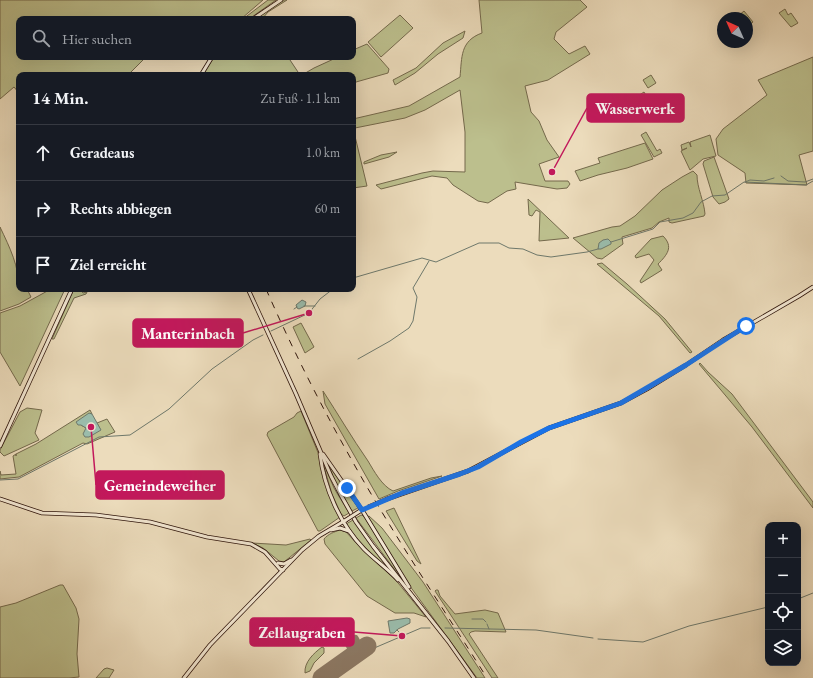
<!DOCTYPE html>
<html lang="de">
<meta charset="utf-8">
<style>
:root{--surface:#171b24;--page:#20242c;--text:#f1f3f6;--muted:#9ea1a6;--line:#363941}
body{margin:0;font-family:"EB Garamond",serif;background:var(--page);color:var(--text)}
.controls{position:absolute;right:12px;bottom:12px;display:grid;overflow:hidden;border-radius:8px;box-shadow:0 4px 16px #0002}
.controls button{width:36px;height:36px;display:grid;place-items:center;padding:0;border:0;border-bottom:1px solid var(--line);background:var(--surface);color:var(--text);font:20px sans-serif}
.compass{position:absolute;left:717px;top:12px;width:36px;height:36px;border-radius:50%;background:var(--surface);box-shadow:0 4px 16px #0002;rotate:315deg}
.stop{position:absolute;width:12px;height:12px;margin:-9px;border:3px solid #1a73e8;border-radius:50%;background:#fff}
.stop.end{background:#1a73e8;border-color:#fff;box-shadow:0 1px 4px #0008}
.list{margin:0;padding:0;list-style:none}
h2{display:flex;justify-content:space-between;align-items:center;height:52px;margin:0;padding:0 16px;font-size:17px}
h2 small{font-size:13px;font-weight:400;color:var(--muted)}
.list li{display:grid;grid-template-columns:26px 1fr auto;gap:12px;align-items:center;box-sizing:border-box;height:56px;padding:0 16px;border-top:1px solid var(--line)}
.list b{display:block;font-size:15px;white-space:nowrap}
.list em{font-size:13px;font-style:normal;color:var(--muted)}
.icon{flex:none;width:22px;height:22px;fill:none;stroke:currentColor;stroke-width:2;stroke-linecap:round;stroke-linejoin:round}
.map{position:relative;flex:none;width:813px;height:678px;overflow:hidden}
.search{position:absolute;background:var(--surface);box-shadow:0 4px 16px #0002;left:16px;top:16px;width:340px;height:44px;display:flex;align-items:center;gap:10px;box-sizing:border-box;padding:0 14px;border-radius:8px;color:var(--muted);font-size:15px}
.panel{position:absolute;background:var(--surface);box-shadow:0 4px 16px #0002;left:16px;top:72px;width:340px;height:220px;border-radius:8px}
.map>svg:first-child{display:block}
.green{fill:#bcbf8d;stroke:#74694c}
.water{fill:#9abcab;stroke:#6e786b}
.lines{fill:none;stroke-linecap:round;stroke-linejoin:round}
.stream{stroke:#6e786b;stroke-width:1}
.taxiway{stroke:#8c7863;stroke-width:8}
.runway{stroke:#8c7863;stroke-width:19}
.secondary-casing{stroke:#2d130a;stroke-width:4.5}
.secondary{stroke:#f3e8d3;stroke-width:3}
.rail{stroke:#2d130a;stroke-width:1;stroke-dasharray:7 7;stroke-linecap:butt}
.secondary-bridge-casing{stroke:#2d130a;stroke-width:4.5;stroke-linecap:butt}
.secondary-bridge{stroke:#f3e8d3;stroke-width:3}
.route{stroke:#1a73e8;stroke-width:5}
.leader{fill:none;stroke:#c2185b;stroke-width:1.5}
.callout-dot{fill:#c2185b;stroke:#f3e8d3;stroke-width:1.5}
.callout{fill:#c2185b;stroke:#c2185b;stroke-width:1.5}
.callout-label{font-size:16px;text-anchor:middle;font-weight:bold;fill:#fff}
</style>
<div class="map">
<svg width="813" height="678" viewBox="0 0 813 678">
<rect width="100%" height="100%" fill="#ecdcbc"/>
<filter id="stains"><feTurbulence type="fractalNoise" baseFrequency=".005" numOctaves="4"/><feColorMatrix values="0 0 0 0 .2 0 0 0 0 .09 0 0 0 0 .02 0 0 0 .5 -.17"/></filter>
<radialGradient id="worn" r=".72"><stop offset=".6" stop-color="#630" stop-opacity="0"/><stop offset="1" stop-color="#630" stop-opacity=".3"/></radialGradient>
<g class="green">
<polygon points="0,0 263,0 241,19 19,19 19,57 146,57 128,75 19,75 19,93 14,87 0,99"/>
<polygon points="268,0 276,0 249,19 243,19"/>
<polygon points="283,0 287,0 268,12 262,19 255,19"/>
<path d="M479,0H580L587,7L556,32L554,39L569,54L585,46L590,54L548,80L525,86L531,112L539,121L547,140L559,157L539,164L545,181H568L570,184L567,188L557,189L515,182L516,189L507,191L488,203L478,201L453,185L447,178L432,176L381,189L376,185L422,173L433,171L465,172V132L460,90L425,110L405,118L355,128L353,119L409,106L460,77C462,57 460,41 482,33Z"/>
<polygon points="785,9 788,15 791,13 798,23 791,27 779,13"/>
<polygon points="744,11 753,22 747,27 747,18 740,18 738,16"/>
<polygon points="400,15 413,28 381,57 368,42"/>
<polygon points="465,31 463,38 438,54 415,73 395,85 393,80 416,68 443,43"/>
<polygon points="367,44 389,69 388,73 356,82 353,86 353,75 302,75 314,68 338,57 353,57 353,50"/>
<polygon points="214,57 288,57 298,72 296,75 202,75"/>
<polygon points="813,57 813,151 799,155 807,185 746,183 745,173 718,155 716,139 723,129 767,95 758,80"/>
<polygon points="651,75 656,83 648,88 643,80"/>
<polygon points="644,92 651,104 644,108 638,96"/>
<polygon points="353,128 367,186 353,188"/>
<polygon points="646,132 657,151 660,149 662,153 654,157 641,135"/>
<polygon points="710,135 716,156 703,159 690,170 681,151 687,148 682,150 681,145 689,142 691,147 690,142"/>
<polygon points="645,143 653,159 627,168 598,175 580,181 575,171 600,163 598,158"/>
<polygon points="397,152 389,157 364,164 364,162 381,155"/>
<polygon points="714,157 729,199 725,202 719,204 713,197 703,164 704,161"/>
<path d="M693,171L697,175C697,188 704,201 705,214L704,216L672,223L669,222V218L659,222L652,228L622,237L623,244L602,259L597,258L573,238L612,227L620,226L635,216L662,190L682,177Z"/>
<polygon points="528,199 569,238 539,241 540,212 536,210 532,216 529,215"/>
<path d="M0,227C10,248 19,266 19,289H27L31,297L19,304L0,311Z"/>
<path d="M663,236C674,247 667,255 658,264L662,270L641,283L640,281L654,260L649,254L636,258L635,256L651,239Z"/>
<polygon points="602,263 627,284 665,319 692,352 690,353 659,316 597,264"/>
<polygon points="51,289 65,289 20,386 0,352 0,313 20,306"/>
<polygon points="74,289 80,289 83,293 87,292 86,294 74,298 54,339 52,339"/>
<polygon points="301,323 314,347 305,353 293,327"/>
<polygon points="700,363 708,372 732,394 813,502 813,508 752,427 699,364"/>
<path d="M323,391C338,414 352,438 368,461C374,471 382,486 393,491L431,478L442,476L398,491L379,499L325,404Z"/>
<polygon points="27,408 42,410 35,433 39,440 4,456 0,452 0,450 20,412"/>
<polygon points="90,410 92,414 89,414 81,425 86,428 100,429 97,423 107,419 115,432 87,444 83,443 19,477 0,479 0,471 1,475 16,474 13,456 16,454 16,456 16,454 36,444"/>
<polygon points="301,411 319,455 327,485 340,517 320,531 318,531 267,435 268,432 294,417 297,413"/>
<polygon points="322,460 334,488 349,513 344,516 341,514 332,494"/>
<polygon points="326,460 340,478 358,508 352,511 339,489"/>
<polygon points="394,508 421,564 417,561 386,511"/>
<polygon points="361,515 364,516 391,560 401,578 356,518"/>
<polygon points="369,516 382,528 423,582 485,678 477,678 404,578 397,565 367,517"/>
<path d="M353,520L392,572C375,557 359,543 346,524Z"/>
<path d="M340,530L346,532L361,548L394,578L426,617L414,613H395L367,596L325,544L324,539C328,534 334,532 340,530Z"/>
<polygon points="310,539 311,540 284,562 279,561 263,548 252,543 286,545"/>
<polygon points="60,585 63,585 76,608 79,619 77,654 79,677 69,678 0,678 0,607 16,603"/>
<polygon points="436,590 438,590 440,596 455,614 485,610 498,613 506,632 475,631 471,632 469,634 498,678 492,678 435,591"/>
<path d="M322,647L324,648V653L314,663L310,671L305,673C304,662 314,653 322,647Z"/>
<polygon points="107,668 114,670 109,678 96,678 104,669"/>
</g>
<g class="water">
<polygon points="608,239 611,242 611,244 601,249 598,249 599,243 603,240"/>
<polygon points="302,300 306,302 305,306 299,309 297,308 296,305"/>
<polygon points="89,413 92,414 101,430 89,437 85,437 83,434 86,428 81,425 78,425 76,422"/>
<polygon points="407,618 410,619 410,623 398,629 394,633 390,633 388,621"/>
</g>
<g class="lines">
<g class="stream">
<polyline points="781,176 788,181 805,182 813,179"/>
<polyline points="745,182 750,180 764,181 774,178"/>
<polyline points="611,242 653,229 660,222 683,218 693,213 701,202 712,196 725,195 744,182 806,185 813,181"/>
<polyline points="353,278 422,258 436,262 479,243 499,243 509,248 523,249 537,255 551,257 587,252 598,249"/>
<polyline points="304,306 315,306"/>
<polyline points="294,309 297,307"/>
<polyline points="271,331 309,313 320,299 333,289"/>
<polyline points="358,359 390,341 409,328 413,321 417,297 413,288 429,261"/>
<polyline points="0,480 18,479 99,437 130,435 169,409 212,369 253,340 263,335"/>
<polyline points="798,599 813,593"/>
<polyline points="472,619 483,619 486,622"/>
<polyline points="487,624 489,629"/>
<polyline points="445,628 536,630 593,638"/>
<polyline points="397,630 402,635"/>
<polyline points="598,639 643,642 689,626 768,607"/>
<polyline points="372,649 421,628 430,628"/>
</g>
<g class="taxiway">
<polyline points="355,639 361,651"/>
<polyline points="348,642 355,655"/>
</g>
<polyline class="runway" points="322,678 367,646"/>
<g class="secondary-casing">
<g id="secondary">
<polyline points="253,19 281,0"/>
<polyline points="201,75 212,57"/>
<polyline points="248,289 296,394 331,476 342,497 356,522 373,546 448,641 474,678"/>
<polyline points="0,446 72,289"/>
<path d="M320,454C324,488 340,524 364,549C375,560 388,569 398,580"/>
<polyline points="323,454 362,510 409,587"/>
<polyline points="0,499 42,513 96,515 150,522 207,537 251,544 265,552 280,569 283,570"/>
<polyline points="387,499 468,471 549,428 621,403 647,389 686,365 723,340 799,296 813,287"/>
<polyline points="331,530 340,528 349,531"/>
<polyline points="278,563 284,564 291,560"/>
<polyline points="184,678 210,645 302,550 319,536 346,520"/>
</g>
</g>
<use href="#secondary" class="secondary"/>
<path class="rail" d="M266,289C291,346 319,402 350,457C392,533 441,605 487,678"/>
<g class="secondary-bridge-casing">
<g id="secondary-bridge">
<polyline points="368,507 387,499"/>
<polyline points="346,520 360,511"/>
</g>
</g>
<use href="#secondary-bridge" class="secondary-bridge"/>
</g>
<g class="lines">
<polyline class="route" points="347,488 362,510 402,493 460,474 478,467 521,442 549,428 621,403 686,365 746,326"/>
</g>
<path class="leader" d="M552 172L587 108M309 313L243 333M91 427L96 485M402 636L354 632"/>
<g class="callout-dot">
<circle cx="552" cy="172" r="4"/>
<circle cx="309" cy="313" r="4"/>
<circle cx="91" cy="427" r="4"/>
<circle cx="402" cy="636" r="4"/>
</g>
<g class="callout">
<rect x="587" y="94" width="97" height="28" rx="4"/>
<rect x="133" y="319" width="110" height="28" rx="4"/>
<rect x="96" y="471" width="128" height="28" rx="4"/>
<rect x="250" y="618" width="104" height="28" rx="4"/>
</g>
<g class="callout-label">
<text x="635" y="114">Wasserwerk</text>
<text x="188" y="339">Manterinbach</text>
<text x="160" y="491">Gemeindeweiher</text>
<text x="302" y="638">Zellaugraben</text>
</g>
<rect width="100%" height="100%" filter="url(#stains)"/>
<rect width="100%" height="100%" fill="url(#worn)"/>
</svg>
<div class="controls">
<button>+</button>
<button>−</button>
<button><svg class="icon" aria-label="locate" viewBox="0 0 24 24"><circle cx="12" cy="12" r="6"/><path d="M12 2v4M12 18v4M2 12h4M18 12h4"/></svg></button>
<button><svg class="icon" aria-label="layers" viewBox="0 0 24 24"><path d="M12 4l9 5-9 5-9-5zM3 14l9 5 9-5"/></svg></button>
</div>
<svg class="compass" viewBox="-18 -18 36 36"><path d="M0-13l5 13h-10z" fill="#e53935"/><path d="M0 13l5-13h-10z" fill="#9ea1a6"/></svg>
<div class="stop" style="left:746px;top:326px"></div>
<div class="stop end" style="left:347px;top:488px"></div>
<div class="search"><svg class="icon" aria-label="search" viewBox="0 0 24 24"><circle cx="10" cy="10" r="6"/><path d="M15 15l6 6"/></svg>Hier suchen</div>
<section class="panel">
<h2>14 Min.<small>Zu Fuß · 1.1 km</small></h2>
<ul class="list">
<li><svg class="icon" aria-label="ahead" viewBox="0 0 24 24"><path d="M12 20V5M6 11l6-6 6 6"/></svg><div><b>Geradeaus</b></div><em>1.0 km</em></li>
<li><svg class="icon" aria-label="right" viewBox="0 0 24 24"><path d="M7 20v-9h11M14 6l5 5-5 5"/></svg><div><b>Rechts abbiegen</b></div><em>60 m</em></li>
<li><svg class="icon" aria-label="arrive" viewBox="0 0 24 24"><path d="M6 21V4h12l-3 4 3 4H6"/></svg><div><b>Ziel erreicht</b></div></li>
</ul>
</section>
</div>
